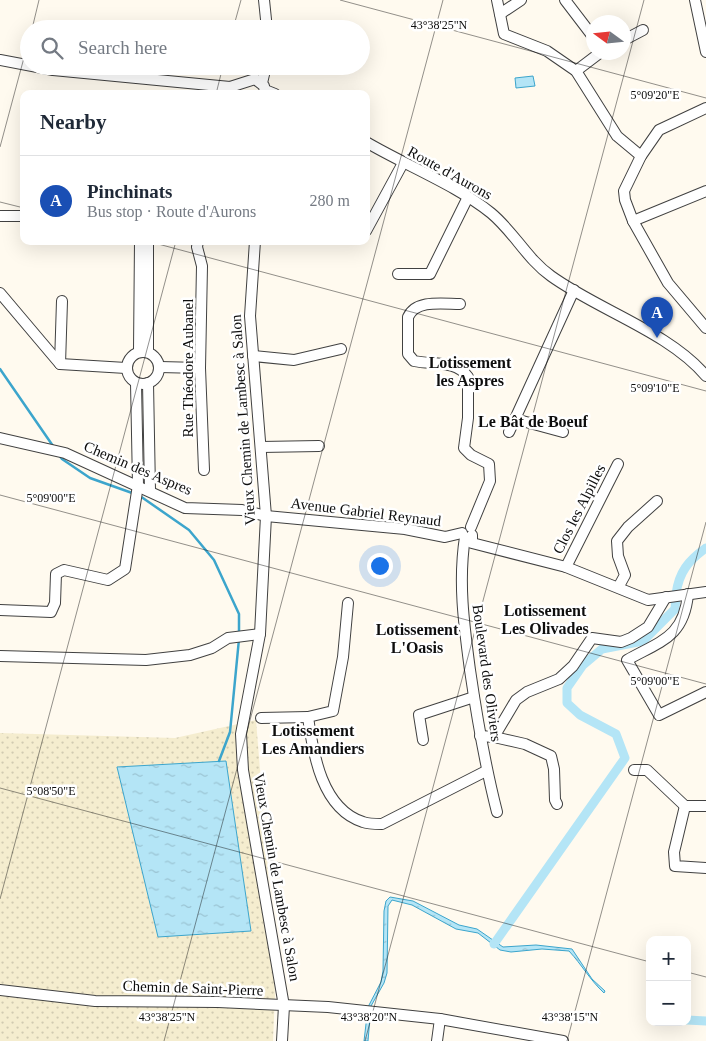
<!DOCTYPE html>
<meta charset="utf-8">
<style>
:root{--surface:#fff;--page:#f2f2f3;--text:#1f2937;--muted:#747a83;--line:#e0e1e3;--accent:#be2640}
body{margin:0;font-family:"Times New Roman",serif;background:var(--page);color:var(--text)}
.controls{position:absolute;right:15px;bottom:15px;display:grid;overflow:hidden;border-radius:10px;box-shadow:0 5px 20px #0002}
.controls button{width:45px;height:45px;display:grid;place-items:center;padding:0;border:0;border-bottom:1px solid var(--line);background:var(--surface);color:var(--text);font:25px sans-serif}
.compass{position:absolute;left:586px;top:15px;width:45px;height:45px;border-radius:50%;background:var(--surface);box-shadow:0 5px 20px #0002;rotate:285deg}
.you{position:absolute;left:379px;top:565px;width:18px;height:18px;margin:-12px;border:4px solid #fff;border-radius:50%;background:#1a73e8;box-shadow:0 0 0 8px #1a73e833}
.badge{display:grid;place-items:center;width:32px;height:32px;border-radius:50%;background:var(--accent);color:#fff;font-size:16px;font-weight:700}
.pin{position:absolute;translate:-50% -41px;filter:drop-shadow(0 1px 2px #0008)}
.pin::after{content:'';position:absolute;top:26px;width:18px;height:15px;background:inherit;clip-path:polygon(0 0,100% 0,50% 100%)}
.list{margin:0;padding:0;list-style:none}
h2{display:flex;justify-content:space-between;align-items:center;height:65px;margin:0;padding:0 20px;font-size:21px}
h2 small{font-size:16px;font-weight:400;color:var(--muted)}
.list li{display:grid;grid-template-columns:32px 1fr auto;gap:15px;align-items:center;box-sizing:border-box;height:90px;padding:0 20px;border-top:1px solid var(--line)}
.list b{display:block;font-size:19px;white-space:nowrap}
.list p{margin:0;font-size:16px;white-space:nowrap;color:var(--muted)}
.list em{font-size:16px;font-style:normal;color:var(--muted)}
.icon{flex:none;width:28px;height:28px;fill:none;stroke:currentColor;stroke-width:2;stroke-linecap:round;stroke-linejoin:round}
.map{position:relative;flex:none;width:706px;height:1041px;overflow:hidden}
.search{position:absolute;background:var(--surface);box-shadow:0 5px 20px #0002;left:20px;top:20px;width:350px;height:55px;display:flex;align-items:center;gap:12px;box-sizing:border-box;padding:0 18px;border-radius:28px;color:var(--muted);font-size:19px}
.panel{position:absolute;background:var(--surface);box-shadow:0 5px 20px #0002;left:20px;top:90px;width:350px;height:155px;border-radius:10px}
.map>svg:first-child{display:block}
.farmland{fill:url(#farmland-dots)}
.water{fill:url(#water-ripples);stroke:#3ca5cc}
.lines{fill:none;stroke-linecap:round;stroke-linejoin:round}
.stream{stroke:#3ca5cc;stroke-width:2.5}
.canal{stroke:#b4e5f6;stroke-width:9}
.minor-casing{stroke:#414141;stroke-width:12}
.minor{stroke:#fff;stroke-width:10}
.ticks{fill:none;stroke:#0e0e0e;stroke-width:1;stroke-opacity:0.45}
.labels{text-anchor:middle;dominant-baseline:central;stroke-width:5;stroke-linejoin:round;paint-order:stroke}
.street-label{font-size:15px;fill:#0e0e0e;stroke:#fff}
.neighbourhood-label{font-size:16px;font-weight:bold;fill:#0e0e0e;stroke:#fff}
.ticks-label{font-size:12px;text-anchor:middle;fill:#0e0e0e;stroke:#fff;stroke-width:5;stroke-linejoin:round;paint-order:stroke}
</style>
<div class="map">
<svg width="706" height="1041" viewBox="0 0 706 1041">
<defs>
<pattern id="farmland-dots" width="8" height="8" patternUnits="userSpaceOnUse" patternTransform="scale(1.25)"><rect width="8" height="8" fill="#f5edcf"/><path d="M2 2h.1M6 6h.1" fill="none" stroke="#d1cab1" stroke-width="1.8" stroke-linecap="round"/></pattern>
<pattern id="water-ripples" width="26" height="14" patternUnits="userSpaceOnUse" patternTransform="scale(1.25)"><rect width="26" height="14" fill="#b4e5f6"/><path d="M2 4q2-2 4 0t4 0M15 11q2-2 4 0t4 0" fill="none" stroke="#9ac3d2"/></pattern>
</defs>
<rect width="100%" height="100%" fill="#fffaef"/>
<polygon class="farmland" points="256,720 267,858 275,995 273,1041 0,1041 0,733 175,738"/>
<g class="water">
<polygon points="533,76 535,86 516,88 515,78"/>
<polygon points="226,761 251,931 158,937 117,767"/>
<path d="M390,897L413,901L459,925L477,929L503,947L536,945L572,949L592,979L605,991L604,993C590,980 582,965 569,951L542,949L511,952L500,950L478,933L456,929L412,905L392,900L388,906L387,973L384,983L371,1006L368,1041H364L368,1007L381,982L383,971L384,911L386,901Z"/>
</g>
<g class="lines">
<g class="stream">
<polyline points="0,369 53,446"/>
<polyline points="59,455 62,459 90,478 135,494"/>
<polyline points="140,496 189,530 214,560 239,614 239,633"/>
<polyline points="219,761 230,732 239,639"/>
</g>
<g class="canal">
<path d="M676,594C679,572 688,561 706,548"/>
<polyline points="494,944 625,758 616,734 580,715 567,703 567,688 583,665 602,649 643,641 675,609 676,597"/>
<polyline points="687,1020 706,1021"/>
</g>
<g class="minor-casing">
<g id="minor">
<polyline points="264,0 267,29"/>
<polyline points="497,0 504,34 547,51 576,71 617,136 641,156"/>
<polyline points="565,0 594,38"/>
<polyline points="695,0 706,52"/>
<polyline points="500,14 521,0"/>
<polyline points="624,40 643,30"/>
<polyline points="0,60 53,70 230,87 255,79 264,86 265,94"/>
<polyline points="576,71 601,52"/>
<polyline points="262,83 266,66"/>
<polyline points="265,90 275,94"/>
<polyline points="706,108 659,130 641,156 624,191 625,200 633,221 668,283 706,328"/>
<path d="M366,142C405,165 458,186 491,213C514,232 527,259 551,276C598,310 669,332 706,376"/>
<polyline points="0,216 24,216"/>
<polyline points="633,221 706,191"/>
<polyline points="366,231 403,163"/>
<polyline points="198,241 197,247 202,266 200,368 204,470"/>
<polyline points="255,241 250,316 266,516 260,634 241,734 243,770 284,1006 282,1041"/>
<polyline points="398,274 430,274 468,197"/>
<polyline points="0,293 60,364 126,368"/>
<path d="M460,304C444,304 416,299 408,317V354L414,361C433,365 456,360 468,377V418L464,448L471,455L489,464L490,481L471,527"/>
<polyline points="139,351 140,241"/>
<circle cx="143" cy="368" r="16"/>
<polyline points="148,352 148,241"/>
<polyline points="253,356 294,360 341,349"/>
<polyline points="60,364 62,301"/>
<polyline points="160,367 200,368"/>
<polyline points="148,383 150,490"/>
<polyline points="515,419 563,432"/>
<polyline points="509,432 574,290"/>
<polyline points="0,438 65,453 185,508 242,510 266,516 405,529 445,537 462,533"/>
<polyline points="261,447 319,446"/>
<polyline points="472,535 472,543 566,567 648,600 706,592"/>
<path d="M465,537C458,582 464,625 470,670C477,718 485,765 497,812"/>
<polyline points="566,567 618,464"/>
<polyline points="619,586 625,575 618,556 617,541 628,527 657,501"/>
<path d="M688,594C684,637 661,641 627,660L659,715L706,692"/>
<path d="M348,603L343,657L333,711L308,717C313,754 322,809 363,822C368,824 376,824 382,824L486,771"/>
<polyline points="0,610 51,612 55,603 56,574 64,570 108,580 125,569 138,485 136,383"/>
<polyline points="0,656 146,660 190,655 212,648 228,638 260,634"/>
<polyline points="261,718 308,717"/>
<polyline points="480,736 494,737 516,700 527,692 559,679 573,666 592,638 621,642 631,638 648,627 666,597"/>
<polyline points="494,737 525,744 551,756 554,769 555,800 557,804"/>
<polyline points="423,740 419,715 474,697"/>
<polyline points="634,770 647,770 685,806 706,806"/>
<polyline points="685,806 674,852 675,866 706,868"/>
<polyline points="0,990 95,1001 218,1002 328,1007 440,1019 563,1041"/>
<polyline points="437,1041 440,1019"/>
</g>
</g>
<use href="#minor" class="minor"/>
</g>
<path class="ticks" d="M340,0L706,98M32,29L39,0M233,29L241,0M216,94L223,66M0,147L29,39M0,202L24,208M147,241L706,391M0,495L706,684M0,788L650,962M0,899L176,241M687,972L706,977M164,1041L443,0M365,1041L644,0M567,1041L706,522"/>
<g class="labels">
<g class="street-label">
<text transform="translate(450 173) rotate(29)">Route d'Aurons</text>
<text transform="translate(188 368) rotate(-90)">Rue Théodore Aubanel</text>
<text transform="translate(243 420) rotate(-94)">Vieux Chemin de Lambesc à Salon</text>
<text transform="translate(138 468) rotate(23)">Chemin des Aspres</text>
<text transform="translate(579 509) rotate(-63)">Clos les Alpilles</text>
<text transform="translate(366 512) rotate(7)">Avenue Gabriel Reynaud</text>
<text transform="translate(487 673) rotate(82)">Boulevard des Oliviers</text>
<text transform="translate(277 877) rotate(80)">Vieux Chemin de Lambesc à Salon</text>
<text transform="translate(193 988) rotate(2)">Chemin de Saint-Pierre</text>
</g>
<g class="neighbourhood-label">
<text x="470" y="362">Lotissement<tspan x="470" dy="18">les Aspres</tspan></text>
<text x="533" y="421">Le Bât de Boeuf</text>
<text x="545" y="610">Lotissement<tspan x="545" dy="18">Les Olivades</tspan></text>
<text x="417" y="629">Lotissement<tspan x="417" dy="18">L'Oasis</tspan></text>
<text x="313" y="730">Lotissement<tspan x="313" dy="18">Les Amandiers</tspan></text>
</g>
</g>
<g class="ticks-label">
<text x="439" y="29">43°38'25"N</text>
<text x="655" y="99">5°09'20"E</text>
<text x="655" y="392">5°09'10"E</text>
<text x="51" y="502">5°09'00"E</text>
<text x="655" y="685">5°09'00"E</text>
<text x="51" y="795">5°08'50"E</text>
<text x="167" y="1021">43°38'25"N</text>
<text x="369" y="1021">43°38'20"N</text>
<text x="570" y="1021">43°38'15"N</text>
</g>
</svg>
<div class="controls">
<button>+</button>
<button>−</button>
</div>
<svg class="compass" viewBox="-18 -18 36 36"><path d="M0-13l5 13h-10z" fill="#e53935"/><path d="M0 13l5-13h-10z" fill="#747a83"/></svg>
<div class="you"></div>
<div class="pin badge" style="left:657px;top:338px;background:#1a4fb4">A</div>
<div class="search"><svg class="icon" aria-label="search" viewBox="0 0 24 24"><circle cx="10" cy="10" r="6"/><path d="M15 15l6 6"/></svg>Search here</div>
<section class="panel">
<h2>Nearby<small></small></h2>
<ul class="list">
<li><span class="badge" style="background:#1a4fb4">A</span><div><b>Pinchinats</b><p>Bus stop · Route d'Aurons</p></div><em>280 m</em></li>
</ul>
</section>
</div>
